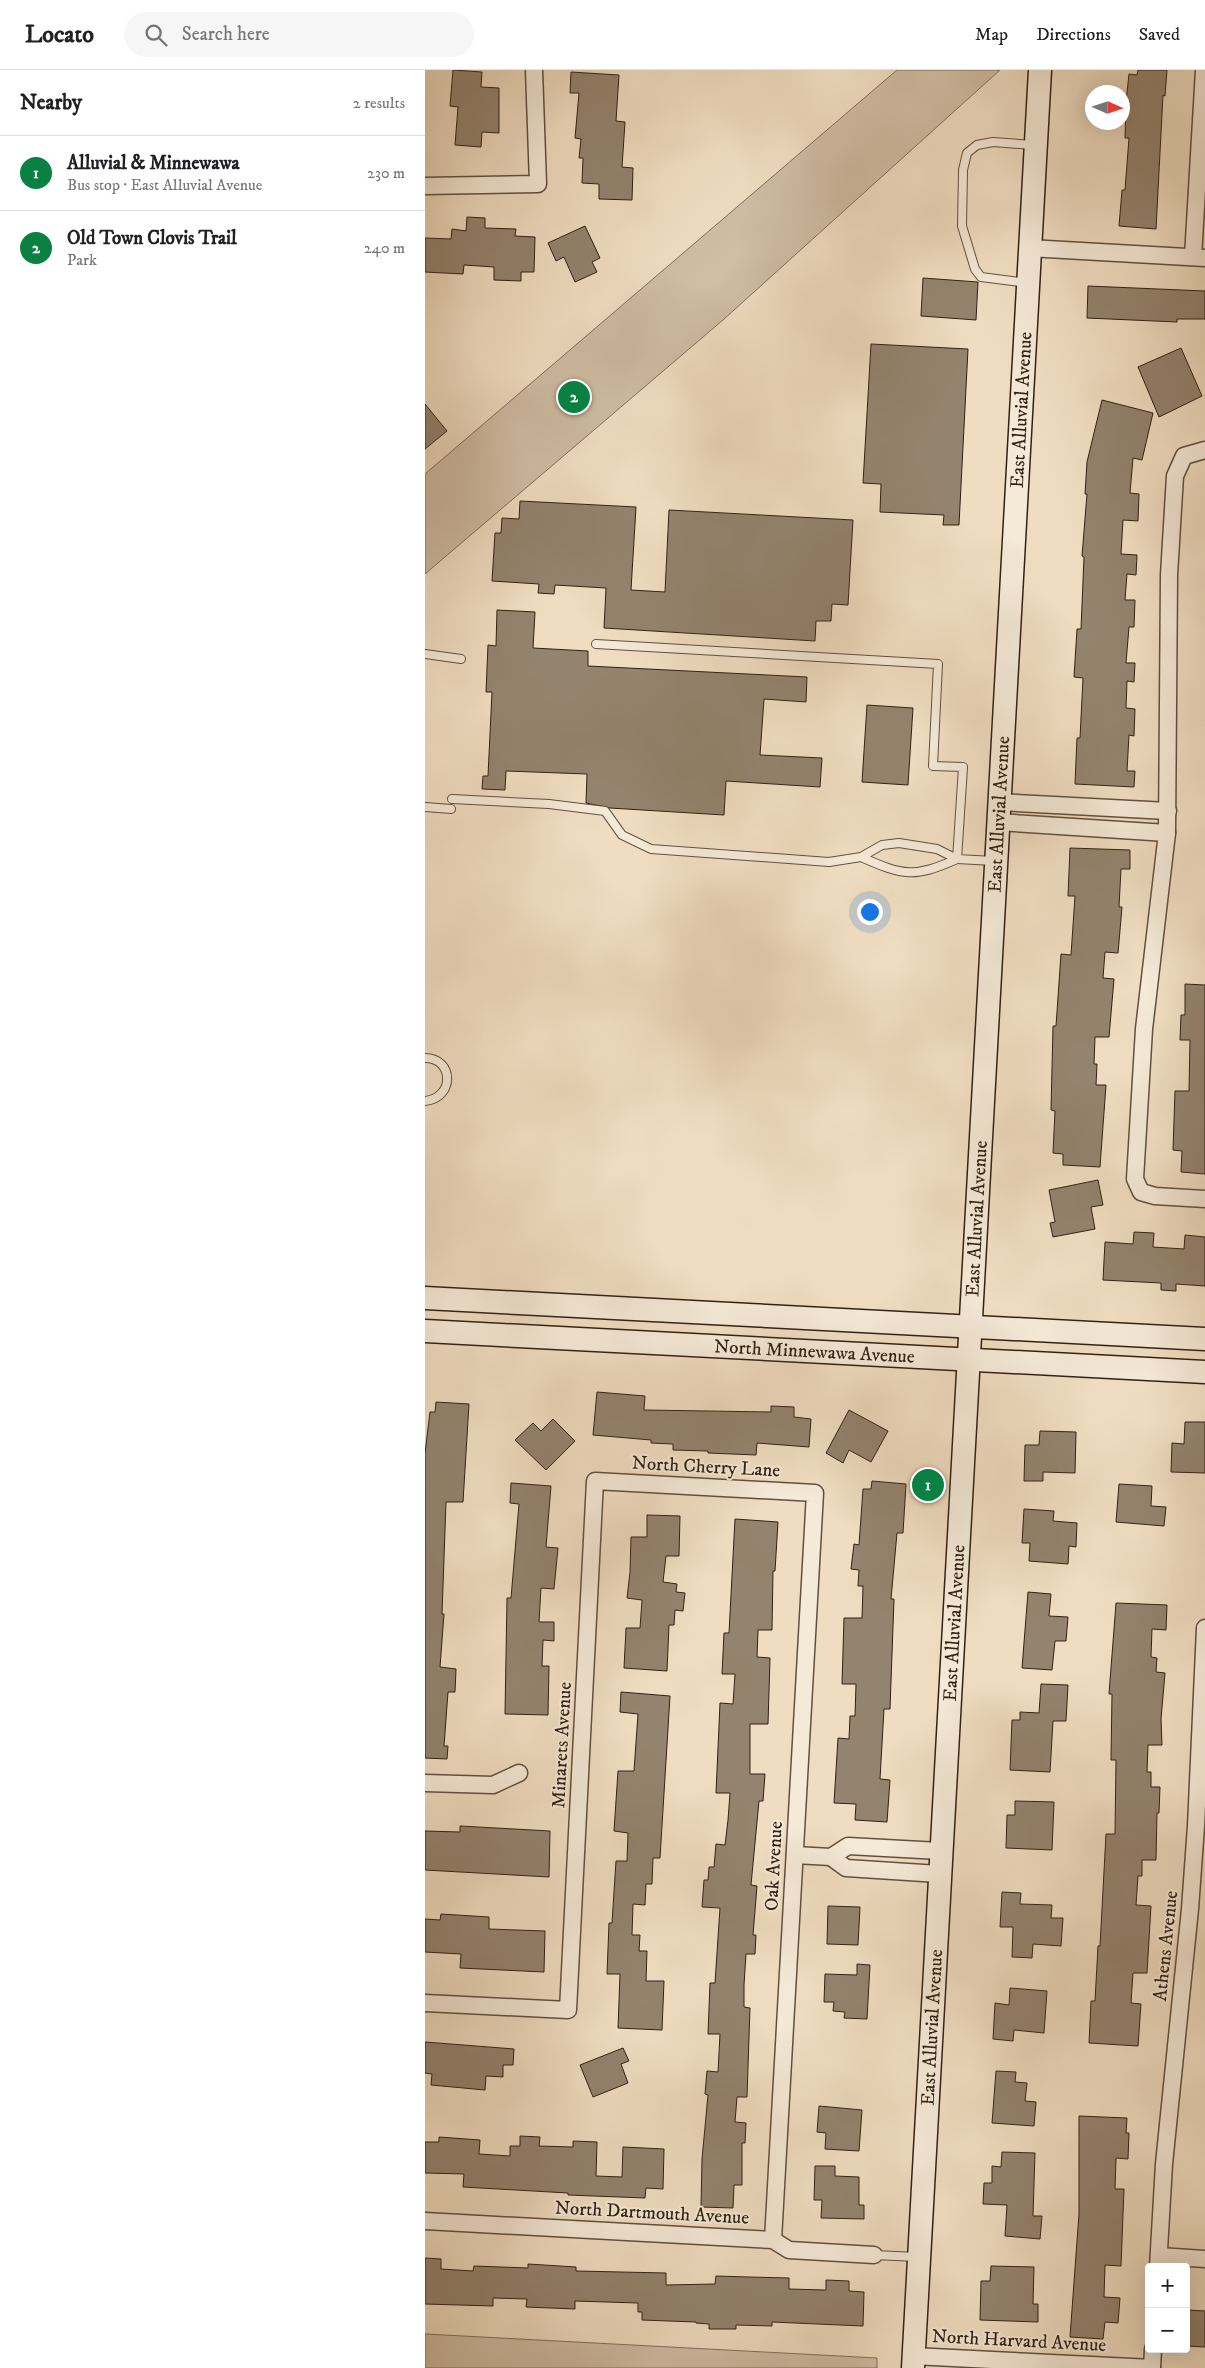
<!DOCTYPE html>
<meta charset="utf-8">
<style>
:root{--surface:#fff;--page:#f6f6f6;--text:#202124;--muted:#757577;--line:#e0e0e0;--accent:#0b8043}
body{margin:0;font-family:"IM FELL DW Pica",serif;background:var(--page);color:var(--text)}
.controls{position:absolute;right:15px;bottom:15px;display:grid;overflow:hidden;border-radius:5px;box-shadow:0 5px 20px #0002}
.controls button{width:45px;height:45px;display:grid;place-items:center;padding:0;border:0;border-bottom:1px solid var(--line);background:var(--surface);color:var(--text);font:25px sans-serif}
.compass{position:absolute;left:660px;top:15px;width:45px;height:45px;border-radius:50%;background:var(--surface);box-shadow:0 5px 20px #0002;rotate:93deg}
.you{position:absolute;left:444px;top:841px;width:18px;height:18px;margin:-12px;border:4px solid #fff;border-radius:50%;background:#1a73e8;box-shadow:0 0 0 8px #1a73e833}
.badge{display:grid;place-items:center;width:32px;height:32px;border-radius:50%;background:var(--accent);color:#fff;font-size:16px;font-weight:700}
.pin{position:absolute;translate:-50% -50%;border:2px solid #fff;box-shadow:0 1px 5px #0006}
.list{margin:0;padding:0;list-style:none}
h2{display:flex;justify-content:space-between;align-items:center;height:65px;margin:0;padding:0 20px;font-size:21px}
h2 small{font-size:16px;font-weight:400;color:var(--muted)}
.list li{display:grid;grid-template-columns:32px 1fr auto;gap:15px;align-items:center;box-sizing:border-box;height:75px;padding:0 20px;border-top:1px solid var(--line)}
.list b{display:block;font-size:19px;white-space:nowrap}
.list p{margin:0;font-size:16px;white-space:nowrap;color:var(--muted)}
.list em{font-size:16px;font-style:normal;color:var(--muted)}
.icon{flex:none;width:28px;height:28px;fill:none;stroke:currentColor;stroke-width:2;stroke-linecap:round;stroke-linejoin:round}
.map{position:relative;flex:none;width:780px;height:2298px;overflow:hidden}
header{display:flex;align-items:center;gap:30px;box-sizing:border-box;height:70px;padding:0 25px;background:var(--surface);border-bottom:1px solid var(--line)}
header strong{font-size:24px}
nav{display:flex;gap:28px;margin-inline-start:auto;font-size:18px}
.search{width:350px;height:45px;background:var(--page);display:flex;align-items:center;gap:12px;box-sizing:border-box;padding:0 18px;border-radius:28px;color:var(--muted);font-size:19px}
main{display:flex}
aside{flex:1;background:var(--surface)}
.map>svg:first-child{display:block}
.green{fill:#d0bda4;stroke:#806f5c}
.building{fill:#94836e;stroke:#312114}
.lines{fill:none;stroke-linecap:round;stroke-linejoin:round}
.lane-casing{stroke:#61503f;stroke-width:10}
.street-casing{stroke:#61503f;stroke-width:19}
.secondary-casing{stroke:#312114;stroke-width:25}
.lane{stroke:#f5e9d7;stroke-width:8}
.street{stroke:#f5e9d7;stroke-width:16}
.secondary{stroke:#f5e9d7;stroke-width:22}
.labels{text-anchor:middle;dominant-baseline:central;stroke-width:4;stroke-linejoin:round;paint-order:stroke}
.street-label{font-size:19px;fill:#312114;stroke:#f5e9d7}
</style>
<header>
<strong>Locato</strong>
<div class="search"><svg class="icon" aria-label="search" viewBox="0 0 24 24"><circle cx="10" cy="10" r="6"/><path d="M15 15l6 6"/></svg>Search here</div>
<nav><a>Map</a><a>Directions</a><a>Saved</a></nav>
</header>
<main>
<aside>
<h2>Nearby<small>2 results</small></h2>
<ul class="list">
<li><span class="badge">1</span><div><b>Alluvial &amp; Minnewawa</b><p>Bus stop · East Alluvial Avenue</p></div><em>230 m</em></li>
<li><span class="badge">2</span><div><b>Old Town Clovis Trail</b><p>Park</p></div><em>240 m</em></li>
</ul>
</aside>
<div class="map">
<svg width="780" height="2298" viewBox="0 0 780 2298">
<rect width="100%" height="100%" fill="#f0ddc1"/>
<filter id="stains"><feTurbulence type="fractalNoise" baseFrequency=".004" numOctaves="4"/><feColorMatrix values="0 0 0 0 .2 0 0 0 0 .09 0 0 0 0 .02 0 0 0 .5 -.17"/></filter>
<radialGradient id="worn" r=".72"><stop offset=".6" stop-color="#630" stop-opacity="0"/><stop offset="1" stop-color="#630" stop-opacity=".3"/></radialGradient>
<g class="green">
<polygon points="472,0 575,0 298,250 0,504 0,404"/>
<polygon points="0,2264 452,2288 452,2298 0,2298"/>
</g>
<g class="building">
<polygon points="28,0 57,2 56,17 74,18 74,63 57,62 56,77 30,75 33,37 25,36"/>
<polygon points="713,0 742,0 740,26 738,25 731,159 694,156 697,120 700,120 704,68 700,68 701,32 704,4 712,5"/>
<polygon points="146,2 194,5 191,51 200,52 197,97 208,98 207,130 174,129 174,114 157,113 158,88 154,88 156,69 150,68 154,23 145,23"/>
<polygon points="42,147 60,148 60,158 91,159 90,166 110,167 109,202 96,202 96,211 69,210 69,197 39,195 38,204 0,202 0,168 26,169 27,159 41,161"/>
<polygon points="160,156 175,188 167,192 172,202 150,212 139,187 131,191 123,173"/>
<polygon points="498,208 553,212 551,250 496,246"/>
<polygon points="663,216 780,221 780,249 752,249 752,252 662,248"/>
<polygon points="446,274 543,279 534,455 518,455 519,445 455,442 456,414 438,413"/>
<polygon points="756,278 777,326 734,347 713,297"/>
<polygon points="677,330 728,343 717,390 708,388 705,423 714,424 713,451 698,450 696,484 712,485 711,505 702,504 700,530 710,530 709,557 704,557 701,593 710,593 709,612 702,611 701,638 710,639 709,666 704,665 702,701 710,701 709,717 650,714 652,668 655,668 658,608 649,607 652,559 656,559 659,487 657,486 662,424 660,424 662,392"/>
<polygon points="0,334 22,361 0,379"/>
<polygon points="95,431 211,437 206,520 240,522 244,440 428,450 423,535 407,534 406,551 391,551 390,571 179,558 181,518 130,515 129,524 113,523 114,514 67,511 70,463 76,463 77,448 94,449"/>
<polygon points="72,540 110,542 108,578 163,581 163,596 382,607 381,632 339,629 335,685 397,688 395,717 301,711 299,745 185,738 161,733 162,704 81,701 80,720 57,719 58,706 63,706 67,622 61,622 63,575 71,576"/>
<polygon points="442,635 488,638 483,715 437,712"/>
<polygon points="645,778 705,780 705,799 696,799 694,837 697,837 693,883 680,882 678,908 689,909 684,967 670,967 669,994 672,994 671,1015 681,1015 675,1097 638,1095 638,1084 628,1083 630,1041 626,1040 628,956 631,956 636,884 646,885 650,826 643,826"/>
<polygon points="760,914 780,915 780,1104 756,1102 757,1081 748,1080 750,1021 764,1021 765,970 755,970 756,945 760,945"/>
<polygon points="673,1110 678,1135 666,1137 670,1159 628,1167 625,1153 630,1152 624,1120"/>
<polygon points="709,1162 729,1163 728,1177 759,1179 760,1165 780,1167 780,1216 751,1214 751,1221 736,1220 736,1213 678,1210 680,1172 708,1174"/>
<polygon points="172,1322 220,1326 219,1340 346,1342 346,1336 369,1337 369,1347 386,1349 384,1377 332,1373 331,1385 283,1383 283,1381 248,1380 248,1374 226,1373 226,1370 168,1365"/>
<polygon points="11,1332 44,1334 38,1432 21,1432 17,1544 19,1544 15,1597 31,1599 30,1622 23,1622 19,1676 23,1676 22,1689 0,1688 0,1383 5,1342 10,1342"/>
<polygon points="424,1340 463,1361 446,1392 424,1380 418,1393 401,1383"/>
<polygon points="128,1349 150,1371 121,1400 90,1370 108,1353 116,1361"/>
<polygon points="760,1352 780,1352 780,1403 746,1402 747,1373 759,1374"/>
<polygon points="615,1361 651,1362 650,1403 618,1402 618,1411 599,1411 600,1375 614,1375"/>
<polygon points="447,1411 481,1414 478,1463 472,1463 466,1529 469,1529 465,1639 459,1639 455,1709 465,1710 462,1752 430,1750 431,1734 409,1733 413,1668 424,1669 425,1646 430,1646 431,1614 417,1614 419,1548 437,1548 438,1516 433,1516 434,1500 426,1499 429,1474 434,1475 438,1419 446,1419"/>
<polygon points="86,1413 126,1416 121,1477 133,1478 129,1519 116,1518 114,1552 129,1552 129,1571 118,1570 117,1596 124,1596 123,1645 80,1644 82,1528 86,1528 94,1434 85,1433"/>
<polygon points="694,1414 727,1416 726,1436 741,1437 739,1456 691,1452"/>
<polygon points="599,1439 629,1441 628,1451 652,1453 651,1477 644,1476 643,1494 604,1491 605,1473 597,1473"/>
<polygon points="222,1445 255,1446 254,1486 241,1486 238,1512 252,1514 251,1522 260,1523 258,1541 250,1540 249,1555 244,1555 242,1601 199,1598 201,1558 215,1558 217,1530 202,1528 205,1502 206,1467 222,1467"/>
<polygon points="310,1449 353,1452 350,1501 348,1501 347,1560 333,1560 332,1587 345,1588 343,1654 325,1654 325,1704 340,1704 338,1731 334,1731 326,1815 332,1816 328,1865 331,1865 330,1884 321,1884 319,1915 319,1937 325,1938 322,2027 312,2027 310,2052 321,2053 320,2073 317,2073 317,2115 309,2115 308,2138 276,2137 277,2089 283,2025 280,2024 282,2001 293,2002 295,1964 283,1964 285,1913 290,1913 295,1838 277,1837 279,1810 283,1810 284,1797 289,1797 291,1774 300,1775 303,1750 305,1723 291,1723 295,1633 308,1634 310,1604 297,1604 299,1563 304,1563"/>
<polygon points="603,1522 626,1524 624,1546 643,1547 641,1571 630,1571 627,1600 597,1598"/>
<polygon points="691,1533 742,1535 741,1560 727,1559 726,1587 732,1588 731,1602 740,1603 736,1649 737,1675 723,1675 722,1702 726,1702 726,1717 735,1717 734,1743 732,1743 731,1790 717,1790 717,1806 713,1806 711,1835 726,1836 722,1903 708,1903 706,1933 716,1934 713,1976 664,1973 666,1931 670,1931 673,1876 675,1876 681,1764 690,1764 691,1690 686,1690 687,1624 684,1624"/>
<polygon points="616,1614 643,1615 641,1651 628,1651 625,1702 585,1700 587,1650 595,1650 595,1642 614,1643"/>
<polygon points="196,1622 245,1626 235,1788 228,1788 227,1814 221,1814 220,1835 208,1834 207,1865 215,1865 214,1881 222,1881 221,1911 239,1911 237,1960 193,1958 195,1904 182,1904 184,1853 187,1853 191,1791 202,1791 203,1763 189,1761 193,1701 209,1701 213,1644 195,1642"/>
<polygon points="590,1731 629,1732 627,1780 581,1778 582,1745 590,1745"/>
<polygon points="35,1756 125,1761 124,1807 0,1800 0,1761 35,1762"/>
<polygon points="577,1822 596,1823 595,1834 627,1835 626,1848 638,1848 636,1876 608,1874 607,1888 587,1887 588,1857 575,1857"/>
<polygon points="403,1836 435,1837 433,1875 402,1874"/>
<polygon points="16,1844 64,1847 64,1859 120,1861 119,1902 35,1898 36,1884 0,1882 0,1849 15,1850"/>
<polygon points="432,1894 445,1895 442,1949 419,1948 420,1942 408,1941 409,1932 399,1932 400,1904 432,1905"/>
<polygon points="585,1918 622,1921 619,1963 589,1960 588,1971 568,1969 570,1933 584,1935"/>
<polygon points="0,1972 89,1979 88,1995 78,1995 78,2007 61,2006 60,2020 6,2015 7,2004 0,2003"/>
<polygon points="198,1978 204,1991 196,1994 203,2013 168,2027 155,1995"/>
<polygon points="571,2001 591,2002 590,2012 602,2013 600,2031 611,2032 609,2056 567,2053"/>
<polygon points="394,2036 437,2040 434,2081 400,2079 401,2063 392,2062"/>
<polygon points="654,2046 702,2048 701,2063 704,2063 703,2089 691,2088 690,2119 699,2119 696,2196 680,2195 679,2227 695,2228 693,2253 680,2252 678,2269 645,2267 654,2144"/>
<polygon points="95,2066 115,2067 114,2076 148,2077 148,2071 172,2072 171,2106 197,2107 198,2077 239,2079 238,2119 221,2118 220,2128 143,2125 143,2123 38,2117 39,2104 0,2103 0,2072 14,2072 14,2067 55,2070 54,2084 85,2086 85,2076 95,2076"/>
<polygon points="577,2082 610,2083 608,2146 617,2146 615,2169 580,2166 582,2135 558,2134 559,2113 567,2113 567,2096 576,2097"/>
<polygon points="390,2096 410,2096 410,2106 434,2107 434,2135 439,2135 439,2149 396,2148 397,2130 389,2130"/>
<polygon points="0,2188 16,2189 16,2199 48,2201 49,2196 103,2198 103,2194 151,2197 151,2201 241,2203 241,2215 290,2214 291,2206 324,2207 364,2208 364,2219 401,2220 401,2210 424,2211 424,2221 439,2222 438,2256 347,2252 347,2256 311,2255 311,2259 284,2259 284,2254 271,2253 271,2252 217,2250 217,2242 213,2242 213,2233 150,2231 150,2239 101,2237 102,2229 68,2228 68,2236 0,2234"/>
<polygon points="566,2196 609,2197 608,2234 613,2234 613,2252 555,2250 556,2211 565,2211"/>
<polygon points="763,2240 780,2241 780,2277 761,2276"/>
</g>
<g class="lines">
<g class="lane-casing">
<g id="lane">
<polyline points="602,213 556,207 550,199 537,156 538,100 542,83 552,75 568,72 608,75"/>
<polyline points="171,574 513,594 508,696 538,697 532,789 569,791"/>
<polyline points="0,584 36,589"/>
<path d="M27,729L124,734L180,741L197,765L226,779L404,792L436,787L457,775L474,773L512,779L532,789C489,808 479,806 436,787"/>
<polyline points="0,737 26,739"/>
<path d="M0,988C29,988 30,1028 0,1031"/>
<polyline points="449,2185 492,2187"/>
</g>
</g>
<g class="street-casing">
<g id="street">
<polyline points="0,116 113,114 109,0"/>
<polyline points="604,178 780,188"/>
<polyline points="768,187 779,0"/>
<polyline points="780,380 759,386 750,406 744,505 742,763 719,959 710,1109 716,1122 730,1126 780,1129"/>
<polyline points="574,732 743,741"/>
<polyline points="573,752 742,763"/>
<polyline points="0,1713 68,1715 94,1703"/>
<polyline points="370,1785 406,1787 423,1776 515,1781"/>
<polyline points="406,1787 421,1798 514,1804"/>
<polyline points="0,1933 143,1940 170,1411 390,1423 348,2170"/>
<polyline points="0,2151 348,2170 364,2180 449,2185"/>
<polyline points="734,2186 780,2189"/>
<polyline points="733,2197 739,2094 765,1839 771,1756 780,1558"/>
<polyline points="488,2286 727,2298"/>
<polyline points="727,2298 728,2279"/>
</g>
</g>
<g class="secondary-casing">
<g id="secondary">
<polyline points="0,1228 780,1269"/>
<path id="s1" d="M0,1261L780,1302"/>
<path id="s2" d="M488,2298L615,0"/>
</g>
</g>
<use href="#lane" class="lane"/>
<use href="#street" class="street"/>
<use href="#secondary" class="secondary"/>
</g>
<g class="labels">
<g class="street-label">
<text stroke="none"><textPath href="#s2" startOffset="1961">East Alluvial Avenue</textPath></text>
<text stroke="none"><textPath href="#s2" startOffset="1556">East Alluvial Avenue</textPath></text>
<text stroke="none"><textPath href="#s2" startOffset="1151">East Alluvial Avenue</textPath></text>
<text stroke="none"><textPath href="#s1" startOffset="390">North Minnewawa Avenue</textPath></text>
<text transform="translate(281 1397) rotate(3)">North Cherry Lane</text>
<text stroke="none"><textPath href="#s2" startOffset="746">East Alluvial Avenue</textPath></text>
<text transform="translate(137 1675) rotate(-87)">Minarets Avenue</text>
<text transform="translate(349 1796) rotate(-87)">Oak Avenue</text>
<text transform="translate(741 1876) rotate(-84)">Athens Avenue</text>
<text stroke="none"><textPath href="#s2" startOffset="341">East Alluvial Avenue</textPath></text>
<text transform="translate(227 2143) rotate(3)">North Dartmouth Avenue</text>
<text transform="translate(594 2271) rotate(3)">North Harvard Avenue</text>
</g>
</g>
<rect width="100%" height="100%" filter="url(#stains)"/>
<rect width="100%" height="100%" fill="url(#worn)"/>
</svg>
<div class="controls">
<button>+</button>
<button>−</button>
</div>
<svg class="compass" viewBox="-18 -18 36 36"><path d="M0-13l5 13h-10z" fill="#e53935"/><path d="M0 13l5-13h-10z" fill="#757577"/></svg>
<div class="you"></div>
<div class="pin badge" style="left:503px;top:1415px">1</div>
<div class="pin badge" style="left:149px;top:327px">2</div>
</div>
</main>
